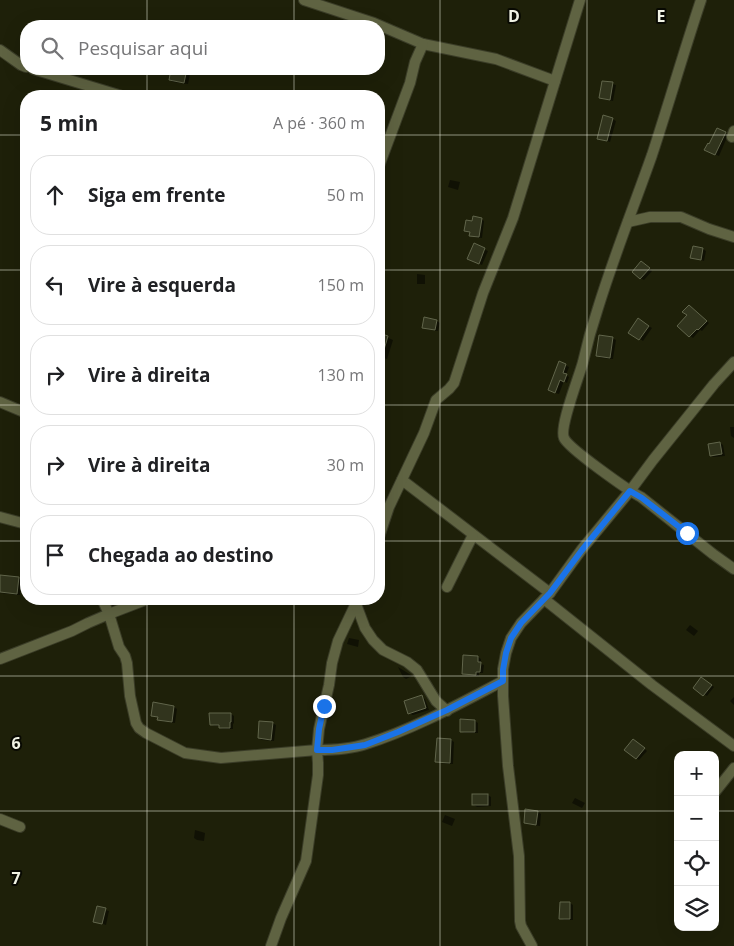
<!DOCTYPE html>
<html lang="pt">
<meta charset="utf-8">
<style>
:root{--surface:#fff;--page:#f2f2f2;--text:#202124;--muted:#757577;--line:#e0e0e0}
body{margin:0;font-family:"Open Sans",sans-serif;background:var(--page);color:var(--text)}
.controls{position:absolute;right:15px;bottom:15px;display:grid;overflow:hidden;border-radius:10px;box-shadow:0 5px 20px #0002}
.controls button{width:45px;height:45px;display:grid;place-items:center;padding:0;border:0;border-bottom:1px solid var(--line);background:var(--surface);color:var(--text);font:25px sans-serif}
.stop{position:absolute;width:15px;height:15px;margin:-11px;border:4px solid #1a73e8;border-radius:50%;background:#fff}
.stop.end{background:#1a73e8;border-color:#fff;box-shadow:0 1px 5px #0008}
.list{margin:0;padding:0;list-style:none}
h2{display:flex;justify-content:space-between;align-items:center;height:65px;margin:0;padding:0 20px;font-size:21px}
h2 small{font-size:16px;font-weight:400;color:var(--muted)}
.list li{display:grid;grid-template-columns:32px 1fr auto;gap:15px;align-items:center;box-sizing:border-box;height:80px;margin:0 10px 10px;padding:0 10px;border:1px solid var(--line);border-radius:20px}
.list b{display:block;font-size:19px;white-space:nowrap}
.list em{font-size:16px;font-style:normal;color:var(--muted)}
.icon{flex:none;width:28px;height:28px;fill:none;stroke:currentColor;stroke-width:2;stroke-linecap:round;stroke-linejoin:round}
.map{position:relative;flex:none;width:734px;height:946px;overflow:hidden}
.search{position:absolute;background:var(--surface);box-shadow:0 5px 20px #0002;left:20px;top:20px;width:365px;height:55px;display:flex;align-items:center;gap:12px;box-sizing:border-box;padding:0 18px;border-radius:20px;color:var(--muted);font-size:19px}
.panel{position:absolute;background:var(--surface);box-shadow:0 5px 20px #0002;left:20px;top:90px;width:365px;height:515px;border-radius:20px}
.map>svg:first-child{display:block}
.shadow{fill:#0007}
.building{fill:#31341d;stroke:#61654b}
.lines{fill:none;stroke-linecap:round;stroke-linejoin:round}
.minor-casing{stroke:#3b3d28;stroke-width:12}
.minor{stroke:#5f6342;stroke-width:10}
.route{stroke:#1a73e8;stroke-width:6}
.grid{fill:none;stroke:#f0f2e4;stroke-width:1;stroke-opacity:0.55}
.grid-label{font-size:16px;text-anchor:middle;font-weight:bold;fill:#f0f2e4;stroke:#080902;stroke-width:4;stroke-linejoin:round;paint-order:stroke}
</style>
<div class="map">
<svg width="734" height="946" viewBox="0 0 734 946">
<rect width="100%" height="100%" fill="#1e2009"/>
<g class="shadow">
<polygon points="173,69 191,69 188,84 173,82 170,80"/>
<polygon points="612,84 616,85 613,101 604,99 600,97"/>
<polygon points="612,119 616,121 610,142 599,138"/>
<polygon points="725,133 728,135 719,156 709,152 710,145"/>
<polygon points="450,180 460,182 458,190 448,187"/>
<polygon points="481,219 484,221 482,238 474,237 471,235 471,233 465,231 473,222"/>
<polygon points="474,245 488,251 482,265 472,261"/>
<polygon points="703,249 706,251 704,261 692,257"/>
<polygon points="645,264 652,271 644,280 640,278"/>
<polygon points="417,274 425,275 425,284 417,284"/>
<polygon points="692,308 709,323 702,331 700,330 693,338 678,326"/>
<polygon points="638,320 652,328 643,341 630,332"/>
<polygon points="437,321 440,323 438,331 426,329 423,327"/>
<polygon points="379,334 393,340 387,359 379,356"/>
<polygon points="612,338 616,340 613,359 601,358 598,356"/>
<polygon points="560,363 569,367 566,375 569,377 567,383 564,381 559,394 552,392"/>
<polygon points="730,427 734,427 734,438 731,436"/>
<polygon points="720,443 723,445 725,456 714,457 711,456"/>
<polygon points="0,576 18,578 21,580 20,595 0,593"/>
<polygon points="690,625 698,631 694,636 686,630"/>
<polygon points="349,638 359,640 358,647 347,644"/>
<polygon points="465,656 478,657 481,659 481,664 484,665 483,673 479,673 479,676 466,675 463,673"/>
<polygon points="398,667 411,675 412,676 406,679 403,677"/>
<polygon points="705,680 714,687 707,696 704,694"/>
<polygon points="422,697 425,699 429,710 413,715 409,713"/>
<polygon points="734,697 734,705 730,701"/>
<polygon points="154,704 174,707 177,709 175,723 162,721 159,719 159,718 152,715"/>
<polygon points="231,714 234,716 234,723 233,724 233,729 223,729 220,728 220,726 214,726 211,724"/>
<polygon points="475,721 478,723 478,733 464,733 461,731"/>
<polygon points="272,723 276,725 274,741 262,740 259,738"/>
<polygon points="451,740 454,742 453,764 440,763 437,761"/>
<polygon points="637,742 647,751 639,760 636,758"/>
<polygon points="473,795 488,795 491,797 491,806 477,807 474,805"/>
<polygon points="575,798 585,803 582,808 572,803"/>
<polygon points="538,812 541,814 540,826 528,824 525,822"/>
<polygon points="445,815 455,819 452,826 442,822"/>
<polygon points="195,830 202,832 205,833 204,841 197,840 194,838"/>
<polygon points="570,903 573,905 573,920 564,920 561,918"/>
<polygon points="98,908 109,911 106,925 95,921"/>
</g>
<g class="building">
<polygon points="171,69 187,69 184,83 169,80"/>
<polygon points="602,81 613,82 610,100 599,98"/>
<polygon points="603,115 613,118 607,141 597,139"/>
<polygon points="717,128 726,132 715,155 704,150 708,143 709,144"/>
<polygon points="473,216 482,218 479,237 469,236 470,232 464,231 466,220 472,221"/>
<polygon points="474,243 485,248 479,264 467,259"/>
<polygon points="693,246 703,248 701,260 690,258"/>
<polygon points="641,261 650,268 640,279 632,272"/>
<polygon points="689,305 707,321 698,330 697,329 689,337 677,326 687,315 682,312"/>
<polygon points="424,317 437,320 435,330 422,328"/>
<polygon points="638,318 649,326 639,340 628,333"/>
<polygon points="379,333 388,336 381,360 379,360"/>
<polygon points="599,335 613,337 610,358 596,356"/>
<polygon points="559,361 566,364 563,373 567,374 564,382 560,380 555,393 548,390"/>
<polygon points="720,442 722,454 710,456 708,444"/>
<polygon points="0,575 19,577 17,594 0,592"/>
<polygon points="463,655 478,656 478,662 481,662 480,672 476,672 476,675 462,674"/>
<polygon points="701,677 712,685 703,696 693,688"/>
<polygon points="422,695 426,708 408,714 404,701"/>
<polygon points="153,702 174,706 172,722 157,720 158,717 151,716"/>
<polygon points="209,713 231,713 231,722 230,722 230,728 219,728 219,725 210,725"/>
<polygon points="460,719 475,720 475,732 460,732"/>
<polygon points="259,721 273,722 271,740 258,738"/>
<polygon points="437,738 451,739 450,763 435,762"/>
<polygon points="633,739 645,748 636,759 624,750"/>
<rect x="472" y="794" width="16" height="11"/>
<polygon points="525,809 538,811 536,825 524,823"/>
<polygon points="560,902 570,902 570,919 559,919"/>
<polygon points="97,906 106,908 102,924 93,922"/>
</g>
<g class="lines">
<g class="minor-casing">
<g id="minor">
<polyline points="304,0 374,23 423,44 496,59 555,81"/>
<path d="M701,0C684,51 669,103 652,155C634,206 614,256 598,308C592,326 587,344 583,362C579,377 559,427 564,438C568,448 629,491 641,497L713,554L734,569"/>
<polyline points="0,50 21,65 26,67"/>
<polyline points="33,69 122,96"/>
<polyline points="732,137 734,131"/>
<polyline points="379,166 410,83 415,62 423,44"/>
<polyline points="628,222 650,217 681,217 709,229 734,237"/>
<polyline points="0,402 26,413"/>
<polyline points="402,480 550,593"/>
<polyline points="0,517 26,524"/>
<polyline points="379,537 389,507 424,433 436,400 449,389 454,383 483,293 513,218 580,0"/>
<polyline points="447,587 473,535"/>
<polyline points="102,599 109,614 119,647 125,656 127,663 130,696 136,723 139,728 146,733 185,753 221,758 317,750 319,729 329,685 332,663 338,641 358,599"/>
<polyline points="544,599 652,685 734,746"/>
<polyline points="356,604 365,628 373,640 383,650 407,662 417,670 436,701 447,711"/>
<polyline points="0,659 72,631 88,623 109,614 148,599"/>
<polyline points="715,792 734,768"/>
<polyline points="0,819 20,827"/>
<path d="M271,946L281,918L306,861L318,775V763L317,750C333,750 351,749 366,744C414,729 459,704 503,681"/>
<polyline points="532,946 521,926 520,921 519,856 508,766 503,696 503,669 506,653 511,638 521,623 550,593 582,549 630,491 653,460 714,384 734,362"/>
</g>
</g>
<use href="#minor" class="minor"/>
</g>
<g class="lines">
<polyline class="route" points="324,706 319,729 317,750 332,750 365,745 398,732 447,710 503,681 503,670 506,653 511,638 521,623 550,593 582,550 630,491 642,498 687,533"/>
</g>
<path class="grid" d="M147,0V26M294,0V26M440,0V946M587,0V946M147,69V96M294,69V96M0,135H26M379,135H734M0,270H26M379,270H734M0,405H26M379,405H734M0,541H26M379,541H734M147,599V946M294,599V946M0,676H734M0,811H678M715,811H734"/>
<g class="grid-label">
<text x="514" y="22">D</text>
<text x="661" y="22">E</text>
<text x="16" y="749">6</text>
<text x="16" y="884">7</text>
</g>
</svg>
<div class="controls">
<button>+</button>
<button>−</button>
<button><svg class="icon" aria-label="locate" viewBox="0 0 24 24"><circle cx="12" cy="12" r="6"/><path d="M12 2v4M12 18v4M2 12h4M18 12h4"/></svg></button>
<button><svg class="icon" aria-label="layers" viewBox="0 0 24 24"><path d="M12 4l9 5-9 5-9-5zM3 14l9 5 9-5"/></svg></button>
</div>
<div class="stop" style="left:687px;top:533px"></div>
<div class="stop end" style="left:324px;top:706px"></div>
<div class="search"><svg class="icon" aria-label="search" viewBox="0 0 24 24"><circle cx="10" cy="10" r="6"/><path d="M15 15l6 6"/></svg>Pesquisar aqui</div>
<section class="panel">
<h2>5 min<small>A pé · 360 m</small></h2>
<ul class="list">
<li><svg class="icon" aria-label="ahead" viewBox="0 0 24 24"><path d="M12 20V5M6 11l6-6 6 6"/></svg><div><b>Siga em frente</b></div><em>50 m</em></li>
<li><svg class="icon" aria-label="left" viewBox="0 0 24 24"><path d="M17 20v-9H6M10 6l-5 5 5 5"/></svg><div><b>Vire à esquerda</b></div><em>150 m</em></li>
<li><svg class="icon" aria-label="right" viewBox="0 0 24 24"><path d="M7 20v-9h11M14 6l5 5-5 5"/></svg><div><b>Vire à direita</b></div><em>130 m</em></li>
<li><svg class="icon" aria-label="right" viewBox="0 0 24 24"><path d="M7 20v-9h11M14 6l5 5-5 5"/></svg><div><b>Vire à direita</b></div><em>30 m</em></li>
<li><svg class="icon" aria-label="arrive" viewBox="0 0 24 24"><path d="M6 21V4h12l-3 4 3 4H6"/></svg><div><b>Chegada ao destino</b></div></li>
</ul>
</section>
</div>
